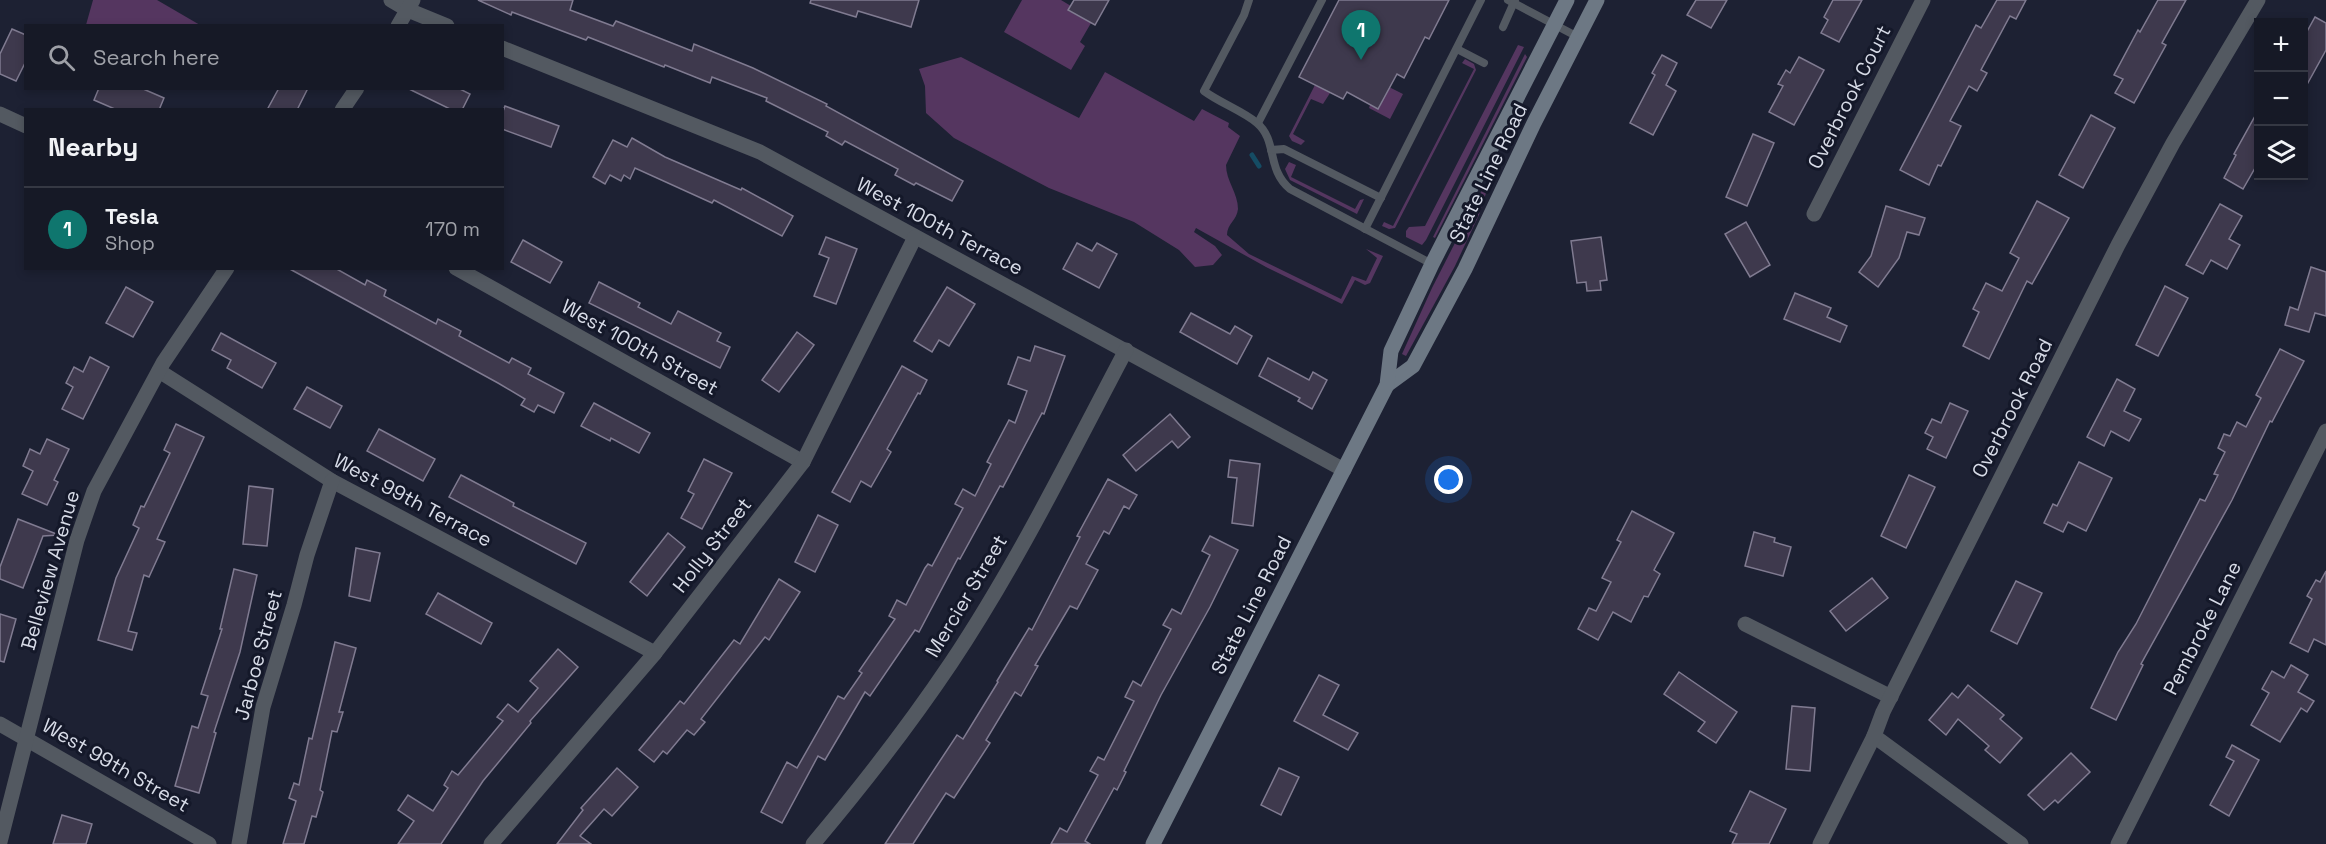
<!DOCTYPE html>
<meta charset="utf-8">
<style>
:root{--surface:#161926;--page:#232632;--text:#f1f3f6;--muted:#9ea0a7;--line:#353843;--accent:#0f766e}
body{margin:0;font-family:"Space Grotesk",sans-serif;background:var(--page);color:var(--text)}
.controls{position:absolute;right:18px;top:18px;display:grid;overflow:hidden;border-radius:0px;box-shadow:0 3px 9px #0003}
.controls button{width:54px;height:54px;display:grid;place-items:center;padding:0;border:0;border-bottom:2px solid var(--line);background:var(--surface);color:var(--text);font:30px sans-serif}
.you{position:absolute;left:1449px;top:480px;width:21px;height:21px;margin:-15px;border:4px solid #fff;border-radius:50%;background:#1a73e8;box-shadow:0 0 0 9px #1a73e833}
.badge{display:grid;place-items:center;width:39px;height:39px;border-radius:50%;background:var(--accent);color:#fff;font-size:20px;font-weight:700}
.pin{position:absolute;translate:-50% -50px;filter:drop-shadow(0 2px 3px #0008)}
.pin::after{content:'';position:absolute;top:32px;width:21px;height:18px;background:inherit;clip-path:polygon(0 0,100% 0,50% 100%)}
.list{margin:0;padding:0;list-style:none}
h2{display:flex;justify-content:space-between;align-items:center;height:78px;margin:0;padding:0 24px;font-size:26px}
h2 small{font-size:20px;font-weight:400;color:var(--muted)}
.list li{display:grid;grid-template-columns:39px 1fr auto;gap:18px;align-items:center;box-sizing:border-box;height:84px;padding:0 24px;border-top:2px solid var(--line)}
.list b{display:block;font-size:22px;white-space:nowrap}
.list p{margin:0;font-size:20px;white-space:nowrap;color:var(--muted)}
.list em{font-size:20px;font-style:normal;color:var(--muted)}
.icon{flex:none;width:33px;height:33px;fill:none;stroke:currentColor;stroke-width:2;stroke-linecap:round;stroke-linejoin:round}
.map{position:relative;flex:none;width:2326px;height:844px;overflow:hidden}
.search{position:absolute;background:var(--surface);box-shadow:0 3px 9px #0003;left:24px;top:24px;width:480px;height:66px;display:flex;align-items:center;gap:15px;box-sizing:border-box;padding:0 21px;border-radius:0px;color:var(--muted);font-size:22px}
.panel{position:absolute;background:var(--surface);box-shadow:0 3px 9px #0003;left:24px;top:108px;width:480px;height:162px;border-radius:0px}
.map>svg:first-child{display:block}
.green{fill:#553660}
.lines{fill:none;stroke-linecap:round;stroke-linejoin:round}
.stream{stroke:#154c64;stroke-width:5}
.building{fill:#3e394d;stroke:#807b91;stroke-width:1.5}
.lane{stroke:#535961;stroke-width:8}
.street{stroke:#535961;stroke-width:15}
.secondary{stroke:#6d7884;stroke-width:15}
.labels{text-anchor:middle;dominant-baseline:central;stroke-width:6;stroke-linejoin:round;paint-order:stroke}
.street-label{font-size:20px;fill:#d7dbe7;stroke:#141829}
</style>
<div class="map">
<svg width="2326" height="844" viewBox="0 0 2326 844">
<rect width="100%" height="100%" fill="#1d2133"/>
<g class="green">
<polygon points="93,0 157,0 200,25 86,25"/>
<polygon points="1022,0 1061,0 1071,6 1069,11 1091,23 1080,42 1085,46 1071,70 1004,32"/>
<polygon points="1518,45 1524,47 1426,240 1422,245 1406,237 1406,231 1409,227 1425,226"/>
<polygon points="1525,54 1527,57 1435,238 1433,237"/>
<path d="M961,57L1079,118L1105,72L1194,121L1202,109L1229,123L1228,127L1240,136L1226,165C1226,181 1238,193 1238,209C1237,220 1227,224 1227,235L1249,254L1341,299L1352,276L1366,281L1377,258L1366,249L1383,256L1370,283L1365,285L1355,280L1342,304L1266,267L1196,228L1194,232L1215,246L1222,255L1213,265L1195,267L1179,250L1134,222L1049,188L954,138L926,113L925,86L919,69Z"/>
<polygon points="1465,59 1474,64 1476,70 1395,228 1389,229 1382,226 1384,222 1393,226 1474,69 1462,63"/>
<polygon points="1315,85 1330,93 1323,104 1311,99 1293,134 1305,141 1301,145 1292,141 1289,136"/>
<polygon points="1389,87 1403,94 1390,119 1369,108 1370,105 1379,108"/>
<polygon points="1289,162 1296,165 1291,177 1355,209 1360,200 1364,199 1357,214 1290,180 1285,169"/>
<polygon points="1483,188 1487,190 1479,215 1455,266 1406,356 1402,354 1432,288"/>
</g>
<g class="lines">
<polyline class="stream" points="1252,155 1259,166"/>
</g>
<g class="building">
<polygon points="478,0 573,0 570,10 613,26 616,21 692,51 694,44 753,68 827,104 826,106 963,181 952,201 916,183 914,185 895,175 898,169 845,141 842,145 826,136 828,132 766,101 767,98 712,77 710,83 665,65 664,67 588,37 586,40 512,12 511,15"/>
<polygon points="811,0 919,0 911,27 858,11 856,17 810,3"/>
<polygon points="1074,0 1109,0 1095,25 1068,10"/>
<polygon points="1339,0 1449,0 1429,39 1425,37 1404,78 1397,74 1378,109 1347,92 1343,99 1299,77"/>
<polygon points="1696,0 1727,0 1711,28 1687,15"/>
<polygon points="1833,0 1862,0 1839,42 1821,33 1828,20 1824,17"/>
<polygon points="1997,0 2026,0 2016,19 2010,16 1981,70 1987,73 1977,91 1969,86 1950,121 1961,126 1941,166 1938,165 1929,185 1900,170 1976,25 1981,28"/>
<polygon points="2158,0 2186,0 2162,43 2166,45 2134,103 2115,93 2123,79 2114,75 2138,30 2140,32"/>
<polygon points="2315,17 2326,23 2326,50 2304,90 2304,37"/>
<polygon points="12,29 26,35 26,61 16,81 0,74 0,54"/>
<polygon points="1662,55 1677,63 1666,85 1676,91 1653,135 1630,123 1655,75 1652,73"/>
<polygon points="1799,57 1824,70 1794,125 1769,112 1783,86 1778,84 1786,70 1790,73"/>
<polygon points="99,88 141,88 164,98 159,110 117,110 94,100"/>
<polygon points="279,88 308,88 297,110 267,110"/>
<polygon points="407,88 458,88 470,94 462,110 452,110"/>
<polygon points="505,106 559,126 551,147 502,129 502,114"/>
<polygon points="2259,109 2259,161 2243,189 2224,178 2236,155 2234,154"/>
<polygon points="2091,115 2115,128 2083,188 2059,175"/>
<polygon points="1753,134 1774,143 1747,206 1726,197"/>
<polygon points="632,138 665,157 741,190 742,188 793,216 782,236 714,200 712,203 635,168 630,179 624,175 621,181 610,175 605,184 593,177 613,140 627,147"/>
<polygon points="2037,201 2069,218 2032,284 2027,281 1989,359 1963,346 1979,312 1973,309 1986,283 2002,291 2019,258 2010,253"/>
<polygon points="2220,204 2242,216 2229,239 2240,245 2227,269 2211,260 2203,274 2186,265"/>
<polygon points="1886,206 1925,218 1919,235 1907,232 1899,258 1878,287 1859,272 1871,256"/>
<polygon points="1746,222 1770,265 1750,277 1725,234"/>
<polygon points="826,237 857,249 836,304 814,296 829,258 819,254"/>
<polygon points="1601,237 1607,280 1600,281 1601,290 1587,291 1586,282 1577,283 1571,241"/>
<polygon points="523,240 562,262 550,283 511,262"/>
<polygon points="1077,243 1092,251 1097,243 1117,254 1099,288 1063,269"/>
<polygon points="2311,267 2326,272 2326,316 2315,313 2309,332 2285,325 2290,307 2298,310"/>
<polygon points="288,268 335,268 365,285 367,280 386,290 384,296 436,324 438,319 461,331 459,336 509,363 512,358 531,368 528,374 564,393 554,413 538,405 534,412 521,405 525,399 498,383"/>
<polygon points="599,282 640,303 638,307 671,324 678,311 721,333 717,341 730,347 720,368 589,303"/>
<polygon points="2165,286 2188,298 2158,356 2136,345"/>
<polygon points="126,287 153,302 133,337 106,323"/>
<polygon points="947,287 975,304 949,346 939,340 932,352 914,341"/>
<polygon points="1795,293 1831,308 1827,317 1847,326 1840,342 1784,319"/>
<polygon points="1191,313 1230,334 1235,326 1252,336 1237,364 1180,332"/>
<polygon points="797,332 814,345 779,392 762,380"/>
<polygon points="221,333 276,363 262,388 227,368 231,360 212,350"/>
<polygon points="1035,346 1065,356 1044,414 1042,413 1003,487 1000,486 960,559 958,558 919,632 915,630 870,696 865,692 825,760 818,756 782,823 761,812 787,762 797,768 838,696 844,699 862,673 859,671 895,619 889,616 897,600 906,605 925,568 928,564 932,566 963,508 955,504 963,489 975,496 991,464 987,462 1009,420 1015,423 1027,391 1008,384 1018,357 1030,361"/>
<polygon points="2280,349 2304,361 2272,422 2270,421 2232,500 2141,664 2143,665 2116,720 2091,708 2118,652 2136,624 2200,499 2205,501 2218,475 2214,474 2225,452 2218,448 2224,434 2230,436 2237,422 2246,427 2261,398 2256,395"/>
<polygon points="90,357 109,367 83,419 62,409 73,387 66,383 74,367 83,372"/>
<polygon points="1268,358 1309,380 1313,372 1327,380 1312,409 1298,401 1300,398 1259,376"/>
<polygon points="902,366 927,380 920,394 918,393 887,449 891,452 871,487 861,481 850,502 832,492"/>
<polygon points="2117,379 2135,389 2124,411 2141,419 2129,441 2111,431 2104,446 2087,437"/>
<polygon points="307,387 342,406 330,428 294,409"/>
<polygon points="594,403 650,433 639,453 611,438 610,441 581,426"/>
<polygon points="1950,403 1968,411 1946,458 1927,449 1933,437 1925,433 1932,419 1941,423"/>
<polygon points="1170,414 1190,437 1178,448 1172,441 1136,471 1123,455"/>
<polygon points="176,424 204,437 157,539 165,542 149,577 144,575 128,631 137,633 132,650 98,640 116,578 139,528 133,525 141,506 144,507 170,453 164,450"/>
<polygon points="379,429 435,459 423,481 367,451"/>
<polygon points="47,439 69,449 54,480 58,482 47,505 22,494 33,471 23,466 30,449 40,454"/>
<polygon points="704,459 732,473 702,529 681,518 694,494 688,491"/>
<polygon points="1230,460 1260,464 1253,526 1232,523 1237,478 1228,477"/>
<polygon points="2079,462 2112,478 2086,531 2068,522 2063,532 2044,523 2053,504 2057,506"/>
<polygon points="461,475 514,503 513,506 586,543 576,564 449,497"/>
<polygon points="1909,475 1935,487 1906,548 1881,536"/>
<polygon points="1108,479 1137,495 1129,509 1124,506 1109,534 1104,531 1086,564 1098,570 1077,609 1070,606 1035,665 1038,666 1021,696 1015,692 986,740 990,743 954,798 946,793 913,844 885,844 957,735 963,739 998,682 997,681 1029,628 1032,630 1080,537 1077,536"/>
<polygon points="249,486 273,489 267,546 243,544"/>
<polygon points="1632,511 1674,533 1654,570 1660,574 1648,597 1644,596 1631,622 1613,612 1598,640 1578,629 1589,608 1596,611 1611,582 1602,578 1621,542 1617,540"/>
<polygon points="818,515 838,525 815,572 795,562"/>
<polygon points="18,519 59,535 43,536 23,588 0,579 0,567"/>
<polygon points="1754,532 1775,538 1774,542 1791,547 1783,576 1745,566"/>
<polygon points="668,533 685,547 647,596 630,582"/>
<polygon points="1210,536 1238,550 1210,607 1161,695 1124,771 1126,772 1117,790 1114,788 1085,841 1090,844 1051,844 1060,828 1067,832 1098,775 1090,771 1098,757 1104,760 1134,701 1125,697 1133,681 1141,686 1171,629 1163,625 1172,609 1181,614 1210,555 1202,551"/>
<polygon points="356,548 380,553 370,601 349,596"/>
<polygon points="234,569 257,575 240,652 214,732 216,733 199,793 175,786 192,726 198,728 208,696 201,694 222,629 220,629"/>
<polygon points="2326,571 2326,645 2314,639 2308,652 2290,643 2312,599 2307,596 2316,580 2320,582"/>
<polygon points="1872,578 1888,598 1846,631 1830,611"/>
<polygon points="779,579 800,592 769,640 765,637 701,719 705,722 694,735 687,730 667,754 663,751 654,762 639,750 680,701 684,704 734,640 740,644"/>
<polygon points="2016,581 2042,593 2017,644 1991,631"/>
<polygon points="438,593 492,623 481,644 426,614"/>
<polygon points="0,614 16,619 4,662 0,661"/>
<polygon points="335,642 356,648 339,712 343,712 337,732 332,731 320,790 323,792 316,817 312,816 304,844 283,844 296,801 289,798 294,783 299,785 309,738 312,739"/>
<polygon points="558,649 578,667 530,721 531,723 483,781 441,844 398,844 414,821 398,810 408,795 433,811 448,788 444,785 452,771 458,775 503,721 497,717 508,704 518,712 538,688 530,681"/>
<polygon points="2291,665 2308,675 2298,692 2314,701 2307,712 2301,708 2280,742 2251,725 2269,693 2262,689 2272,671 2284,678"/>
<polygon points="1679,672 1737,712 1716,743 1698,731 1705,722 1664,694"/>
<polygon points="1319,675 1339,685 1323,715 1358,733 1348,750 1294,721"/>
<polygon points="1968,685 2004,715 2000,719 2022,738 2000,763 1985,750 1989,746 1958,719 1946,735 1929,720 1952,693 1958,698"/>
<polygon points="1792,706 1815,708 1810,771 1786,769"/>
<polygon points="2232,745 2259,760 2229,816 2210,805 2234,761 2226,757"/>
<polygon points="2071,753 2090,772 2058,803 2055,800 2044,810 2028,795"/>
<polygon points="617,768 638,787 612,816 604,809 580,836 591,844 557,844 583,810 581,808"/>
<polygon points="1279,768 1299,777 1281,815 1261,805"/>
<polygon points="1750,791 1786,809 1769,844 1732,844 1737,834 1730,831"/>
<polygon points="62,815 92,824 86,844 53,844"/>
</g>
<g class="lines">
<g class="lane">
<path d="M1249,0L1244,15L1204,91C1220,103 1243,111 1257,123C1278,141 1266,169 1290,189L1432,264"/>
<polyline points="1508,0 1578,37"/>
<polyline points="1503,27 1515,0"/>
<polyline points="1457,49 1484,63"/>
<polyline points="1258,123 1322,0"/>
<polyline points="1271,150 1284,149 1381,198"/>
<polyline points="1365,229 1481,0"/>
</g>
<g class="street">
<polyline points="391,0 408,10 447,26"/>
<polyline points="398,26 413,0"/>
<polyline points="502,48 760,152 1344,470"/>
<polyline points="342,110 357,88"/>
<polyline points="0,114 26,126"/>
<polyline points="1814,214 1923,0"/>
<polyline points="456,268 803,462"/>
<polyline points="159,371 332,481 655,653"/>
<polyline points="1745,624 1891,697"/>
<polyline points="0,724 209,844"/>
<polyline points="1874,736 2021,844"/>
<polyline points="0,842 77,540 94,491 163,363 227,268"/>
<polyline points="239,844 263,707 294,605 307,555 332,481"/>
<polyline points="491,844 655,653 803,462 915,237"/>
<path d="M813,844C862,786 908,727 951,663C1017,564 1070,456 1126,350"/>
<polyline points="1820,844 1874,736 1883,712 2118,245 2173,143 2258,0"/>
<polyline points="2118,844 2326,431"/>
</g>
<g class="secondary">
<polyline points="1387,385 1413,366 1465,269 1534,123 1597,0"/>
<polyline points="1153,844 1387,385 1391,351 1432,264 1567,0"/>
</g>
</g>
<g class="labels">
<g class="street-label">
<text transform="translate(1849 97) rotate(-63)">Overbrook Court</text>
<text transform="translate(1488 173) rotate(-64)">State Line Road</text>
<text transform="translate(940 226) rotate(28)">West 100th Terrace</text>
<text transform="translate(640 347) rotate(29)">West 100th Street</text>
<text transform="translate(2012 408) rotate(-63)">Overbrook Road</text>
<text transform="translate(413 500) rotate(28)">West 99th Terrace</text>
<text transform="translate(712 545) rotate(-52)">Holly Street</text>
<text transform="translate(50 570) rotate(-74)">Belleview Avenue</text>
<text transform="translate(966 596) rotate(-59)">Mercier Street</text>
<text transform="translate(1251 605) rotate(-63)">State Line Road</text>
<text transform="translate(2202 628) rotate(-63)">Pembroke Lane</text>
<text transform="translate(258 655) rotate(-75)">Jarboe Street</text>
<text transform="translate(116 765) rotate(30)">West 99th Street</text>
</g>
</g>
</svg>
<div class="controls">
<button>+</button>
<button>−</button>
<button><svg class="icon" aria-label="layers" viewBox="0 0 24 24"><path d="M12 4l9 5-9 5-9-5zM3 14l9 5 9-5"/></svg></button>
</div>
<div class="you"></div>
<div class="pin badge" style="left:1361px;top:60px">1</div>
<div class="search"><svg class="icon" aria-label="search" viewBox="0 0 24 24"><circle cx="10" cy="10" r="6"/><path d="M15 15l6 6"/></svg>Search here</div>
<section class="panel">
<h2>Nearby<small></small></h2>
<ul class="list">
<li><span class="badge">1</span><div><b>Tesla</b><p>Shop</p></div><em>170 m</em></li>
</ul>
</section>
</div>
